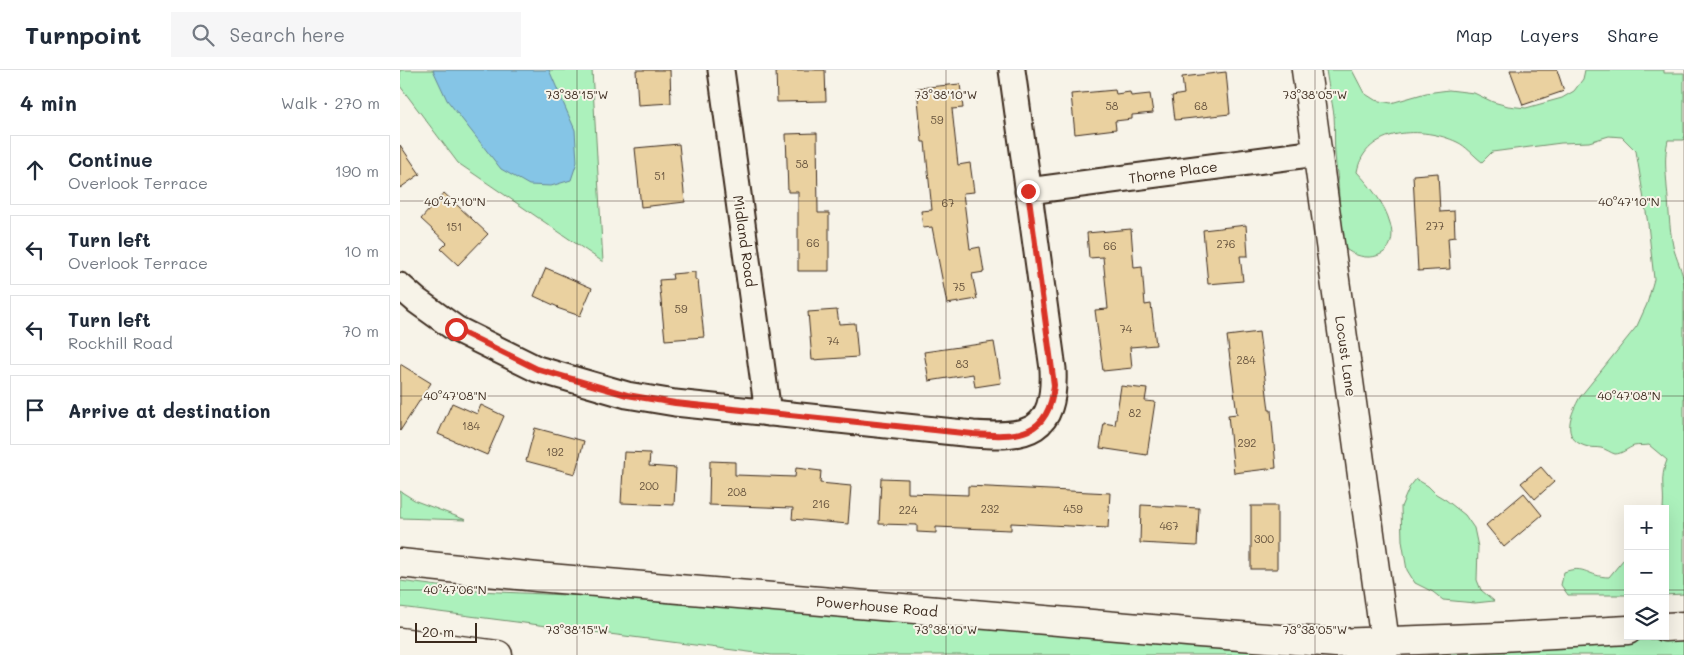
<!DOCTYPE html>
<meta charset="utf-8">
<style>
:root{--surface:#fff;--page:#f6f6f7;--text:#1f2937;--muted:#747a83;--line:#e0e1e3}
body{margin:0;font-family:Mali,sans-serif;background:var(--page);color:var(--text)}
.controls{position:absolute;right:15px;bottom:15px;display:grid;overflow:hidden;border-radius:0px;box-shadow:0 5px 20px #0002}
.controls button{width:45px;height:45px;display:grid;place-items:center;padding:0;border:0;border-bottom:1px solid var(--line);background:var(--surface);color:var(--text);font:25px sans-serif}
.scale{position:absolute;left:15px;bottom:12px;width:62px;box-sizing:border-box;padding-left:5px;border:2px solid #3b2a1e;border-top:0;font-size:14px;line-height:18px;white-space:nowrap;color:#3b2a1e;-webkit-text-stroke:4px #f7f3e8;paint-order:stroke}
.stop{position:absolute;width:15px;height:15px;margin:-11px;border:4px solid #d93025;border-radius:50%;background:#fff}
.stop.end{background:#d93025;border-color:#fff;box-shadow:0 1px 5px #0008}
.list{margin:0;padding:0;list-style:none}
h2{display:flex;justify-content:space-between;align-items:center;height:65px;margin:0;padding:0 20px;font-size:21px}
h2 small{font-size:16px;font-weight:400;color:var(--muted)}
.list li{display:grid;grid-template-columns:32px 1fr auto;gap:15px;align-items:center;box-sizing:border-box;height:70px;margin:0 10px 10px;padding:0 10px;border:1px solid var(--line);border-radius:0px}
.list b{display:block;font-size:19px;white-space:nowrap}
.list p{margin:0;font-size:16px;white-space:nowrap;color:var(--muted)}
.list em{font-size:16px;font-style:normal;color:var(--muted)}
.icon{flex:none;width:28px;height:28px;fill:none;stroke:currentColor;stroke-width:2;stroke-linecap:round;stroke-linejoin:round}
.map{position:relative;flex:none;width:1284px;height:585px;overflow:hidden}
header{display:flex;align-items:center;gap:30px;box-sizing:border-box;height:70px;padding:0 25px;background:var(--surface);border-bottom:1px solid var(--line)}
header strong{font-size:24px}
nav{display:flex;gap:28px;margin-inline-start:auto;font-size:18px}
.search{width:350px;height:45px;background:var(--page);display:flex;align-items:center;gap:12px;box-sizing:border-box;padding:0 18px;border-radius:0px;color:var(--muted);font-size:19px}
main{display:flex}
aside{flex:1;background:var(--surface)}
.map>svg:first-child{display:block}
.green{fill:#acf1bc;stroke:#748e6d}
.water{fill:#85c5e6;stroke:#678796}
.building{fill:#ead1a0;stroke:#3b2a1e}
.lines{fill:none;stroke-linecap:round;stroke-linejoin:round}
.street-casing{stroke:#3b2a1e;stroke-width:29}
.secondary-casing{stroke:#3b2a1e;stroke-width:31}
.highway-casing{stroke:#3b2a1e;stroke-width:31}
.street{stroke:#f7f3e8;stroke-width:25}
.secondary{stroke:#f7f3e8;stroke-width:28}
.highway{stroke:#f7f3e8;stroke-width:28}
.route{stroke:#d93025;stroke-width:6}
.ticks{fill:none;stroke:#3b2a1e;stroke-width:1;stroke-opacity:0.45}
.labels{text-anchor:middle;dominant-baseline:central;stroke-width:4;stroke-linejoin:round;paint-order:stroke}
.number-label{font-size:11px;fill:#67543e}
.street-label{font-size:14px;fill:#3b2a1e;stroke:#f7f3e8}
.ticks-label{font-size:12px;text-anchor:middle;fill:#3b2a1e;stroke:#f7f3e8;stroke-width:4;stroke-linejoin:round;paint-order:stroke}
</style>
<header>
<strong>Turnpoint</strong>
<div class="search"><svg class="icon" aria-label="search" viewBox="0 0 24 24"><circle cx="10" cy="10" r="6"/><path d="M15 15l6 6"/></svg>Search here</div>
<nav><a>Map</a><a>Layers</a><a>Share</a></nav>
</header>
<main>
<aside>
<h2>4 min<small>Walk · 270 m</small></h2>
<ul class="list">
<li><svg class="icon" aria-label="ahead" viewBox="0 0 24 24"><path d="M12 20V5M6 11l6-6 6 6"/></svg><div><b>Continue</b><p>Overlook Terrace</p></div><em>190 m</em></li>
<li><svg class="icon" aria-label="left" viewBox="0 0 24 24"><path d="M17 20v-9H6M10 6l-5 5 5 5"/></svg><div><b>Turn left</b><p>Overlook Terrace</p></div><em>10 m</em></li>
<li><svg class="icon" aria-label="left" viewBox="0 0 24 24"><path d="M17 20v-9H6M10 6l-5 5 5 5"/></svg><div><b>Turn left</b><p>Rockhill Road</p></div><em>70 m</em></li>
<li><svg class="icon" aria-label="arrive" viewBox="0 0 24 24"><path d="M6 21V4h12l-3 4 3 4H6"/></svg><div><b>Arrive at destination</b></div></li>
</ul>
</aside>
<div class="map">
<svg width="1284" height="585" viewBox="0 0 1284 585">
<rect width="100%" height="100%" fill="#f7f3e8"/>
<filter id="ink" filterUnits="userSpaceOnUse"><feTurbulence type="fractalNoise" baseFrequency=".02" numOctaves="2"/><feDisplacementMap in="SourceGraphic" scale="10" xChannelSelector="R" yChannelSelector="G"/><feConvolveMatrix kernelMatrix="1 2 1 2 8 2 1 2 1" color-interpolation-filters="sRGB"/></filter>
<g filter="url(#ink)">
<g class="green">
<polygon points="0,0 192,0 203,192 58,93 0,16"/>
<path d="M926,0H952L964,23L975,30L991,33L1026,23L1049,20L1074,23L1093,32L1108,36L1126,38L1162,28L1174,21L1183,9L1185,0H1264V3H1284V70H1268C1264,87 1266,101 1267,117C1269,137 1269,157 1273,176C1276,189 1283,201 1284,214V524L1265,525V439H1263C1265,419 1259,410 1267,390L1249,375C1244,376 1238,375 1234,376C1228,378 1222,384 1215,384C1211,383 1206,379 1201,378C1196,377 1190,378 1185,376C1160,368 1171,343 1180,327L1237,256L1247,234L1254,209L1248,154L1236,81L1222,67L1209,66L1189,72L1161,73L1092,82L1082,92C1074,86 1066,76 1057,72C1023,56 965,57 957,102C970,116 985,134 990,153C1000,184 970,196 947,180C933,170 939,144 939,129C939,114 936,99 935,84C934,71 935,58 934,45C932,30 928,15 926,0Z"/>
<polygon points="1016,409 1028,416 1036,424 1046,430 1065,445 1074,458 1078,477 1077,510 1081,520 1094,531 1075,533 1043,530 1033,522 1015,513 1007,500 1002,471 1001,437 1009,418"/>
<polygon points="0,421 16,431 66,450 0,448"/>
<path d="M1228,484V525H1168L1161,515L1164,502C1185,494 1188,507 1209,507Z"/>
<polygon points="0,511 77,521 323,532 945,585 372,585 0,537"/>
<polygon points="1284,568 1284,585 1027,585 1033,579"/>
</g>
<polygon class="water" points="33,0 149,0 175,60 177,92 171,110 151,116 129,115 101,99 47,30"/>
<g class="building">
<polygon points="236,0 270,0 271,33 238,35"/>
<polygon points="376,0 425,0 426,31 377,32"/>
<polygon points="1110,0 1157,0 1164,21 1123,35"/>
<polygon points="826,2 830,44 775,50 772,26 784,24 782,7"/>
<polygon points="560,14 563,38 552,39 558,95 570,93 574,122 563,123 570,179 580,177 584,202 572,204 577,229 547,234 532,157 523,158 521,141 532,140 525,72 522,72 517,18"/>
<polygon points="715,20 716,24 730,22 731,26 750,24 753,43 732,45 732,49 715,51 716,59 675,64 671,24"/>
<polygon points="417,63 418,143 429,143 429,201 398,201 398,122 388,122 386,64"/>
<polygon points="279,74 285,132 241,137 235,78"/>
<polygon points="0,75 20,104 0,118"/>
<polygon points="1038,103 1040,142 1054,141 1055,167 1048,168 1050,199 1018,201 1013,105"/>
<polygon points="44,123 88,164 58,195 41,179 47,173 21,149"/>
<polygon points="846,155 848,186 840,186 843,211 808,214 803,160"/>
<polygon points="731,159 734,198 742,197 745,235 751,234 756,275 730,277 732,298 703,301 695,240 708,239 703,187 689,188 687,163"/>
<polygon points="146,198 192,218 180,246 157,238 158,237 134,226"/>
<polygon points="295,202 295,210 298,210 304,267 265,270 259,210 273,209 272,204"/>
<polygon points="437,240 439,254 455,253 458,287 412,290 408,242"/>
<polygon points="859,262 869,340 871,340 876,398 834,403 828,345 837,344 827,266"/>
<polygon points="594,272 601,313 575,317 573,304 529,311 524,282"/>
<polygon points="0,294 31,313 0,361"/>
<polygon points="721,316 747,319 745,331 755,332 747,385 700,378 704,353 715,355"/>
<polygon points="52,333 77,344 81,335 104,346 87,385 38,364"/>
<polygon points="135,358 184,371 175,404 126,391"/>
<polygon points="224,382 250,383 249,396 276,398 274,435 221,433"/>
<polygon points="310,391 335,392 335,405 395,407 396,398 421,401 420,413 451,416 448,454 392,449 393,438 309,435"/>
<polygon points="1141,397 1154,412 1135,429 1121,413"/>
<polygon points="481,408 508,409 508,423 568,425 568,416 710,423 708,458 611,453 611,460 536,457 536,463 517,462 517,455 479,454"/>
<polygon points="1124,423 1142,445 1104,477 1086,455"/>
<polygon points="741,435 799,438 797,476 740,473"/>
<rect x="851" y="436" width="26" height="63"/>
</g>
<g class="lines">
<g class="street-casing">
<g id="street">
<polyline points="321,0 368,343"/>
<polyline points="628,121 917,83"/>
<path d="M0,216L17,231L56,259L137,299L227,325L275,333L573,364C628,368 656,363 653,299L612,0"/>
</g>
</g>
<g class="secondary-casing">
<g id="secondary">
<polyline points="906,0 985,572 983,585"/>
<polyline points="0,493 137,507 799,563 936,573 1101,567 1228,560"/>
<polyline points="1265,557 1284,556"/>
</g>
</g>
<g class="highway-casing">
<polyline id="highway" points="0,572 98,585"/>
</g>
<use href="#street" class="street"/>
<use href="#secondary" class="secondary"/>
<use href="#highway" class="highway"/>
</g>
</g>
<g class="lines" filter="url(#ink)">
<path class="route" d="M56,259L137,299L227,325L275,333L573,364C616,367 649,368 654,315L628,121"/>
</g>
<path class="ticks" d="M177,0V585M546,0V585M915,0V585M1284,0V585M0,131H1284M0,326H1284M0,520H1228M1265,520H1284"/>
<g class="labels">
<g class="number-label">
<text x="712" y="35">58</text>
<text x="801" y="35">68</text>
<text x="537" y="49">59</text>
<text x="402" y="93">58</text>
<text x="260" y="105">51</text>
<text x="548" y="132">67</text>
<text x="1035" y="155">277</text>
<text x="54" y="156">151</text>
<text x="413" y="172">66</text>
<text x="826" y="173">276</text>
<text x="710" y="175">66</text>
<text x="559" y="216">75</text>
<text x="281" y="238">59</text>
<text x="726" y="258">74</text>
<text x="433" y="270">74</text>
<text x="846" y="289">284</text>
<text x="562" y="293">83</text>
<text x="735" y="342">82</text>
<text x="71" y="355">184</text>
<text x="847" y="372">292</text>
<text x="155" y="381">192</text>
<text x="249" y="415">200</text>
<text x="337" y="421">208</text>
<text x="421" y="433">216</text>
<text x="590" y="438">232</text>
<text x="673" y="438">459</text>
<text x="508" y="439">224</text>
<text x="769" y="455">467</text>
<text x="864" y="468">300</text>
</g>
<g class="street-label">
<text transform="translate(773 102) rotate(-8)">Thorne Place</text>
<text transform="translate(345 171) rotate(82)">Midland Road</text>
<text transform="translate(946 286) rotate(82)">Locust Lane</text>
<text transform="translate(477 536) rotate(5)">Powerhouse Road</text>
</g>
</g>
<g class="ticks-label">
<text x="177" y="29">73°38'15"W</text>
<text x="546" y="29">73°38'10"W</text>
<text x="915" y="29">73°38'05"W</text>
<text x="55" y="136">40°47'10"N</text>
<text x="1229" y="136">40°47'10"N</text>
<text x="55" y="330">40°47'08"N</text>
<text x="1229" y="330">40°47'08"N</text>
<text x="55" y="524">40°47'06"N</text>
<text x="177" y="564">73°38'15"W</text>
<text x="546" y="564">73°38'10"W</text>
<text x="915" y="564">73°38'05"W</text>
</g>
</svg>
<div class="controls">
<button>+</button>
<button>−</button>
<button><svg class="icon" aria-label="layers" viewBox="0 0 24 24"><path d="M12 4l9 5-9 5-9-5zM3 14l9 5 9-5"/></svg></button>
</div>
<div class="scale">20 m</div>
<div class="stop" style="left:56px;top:259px"></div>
<div class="stop end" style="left:628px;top:121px"></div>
</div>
</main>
